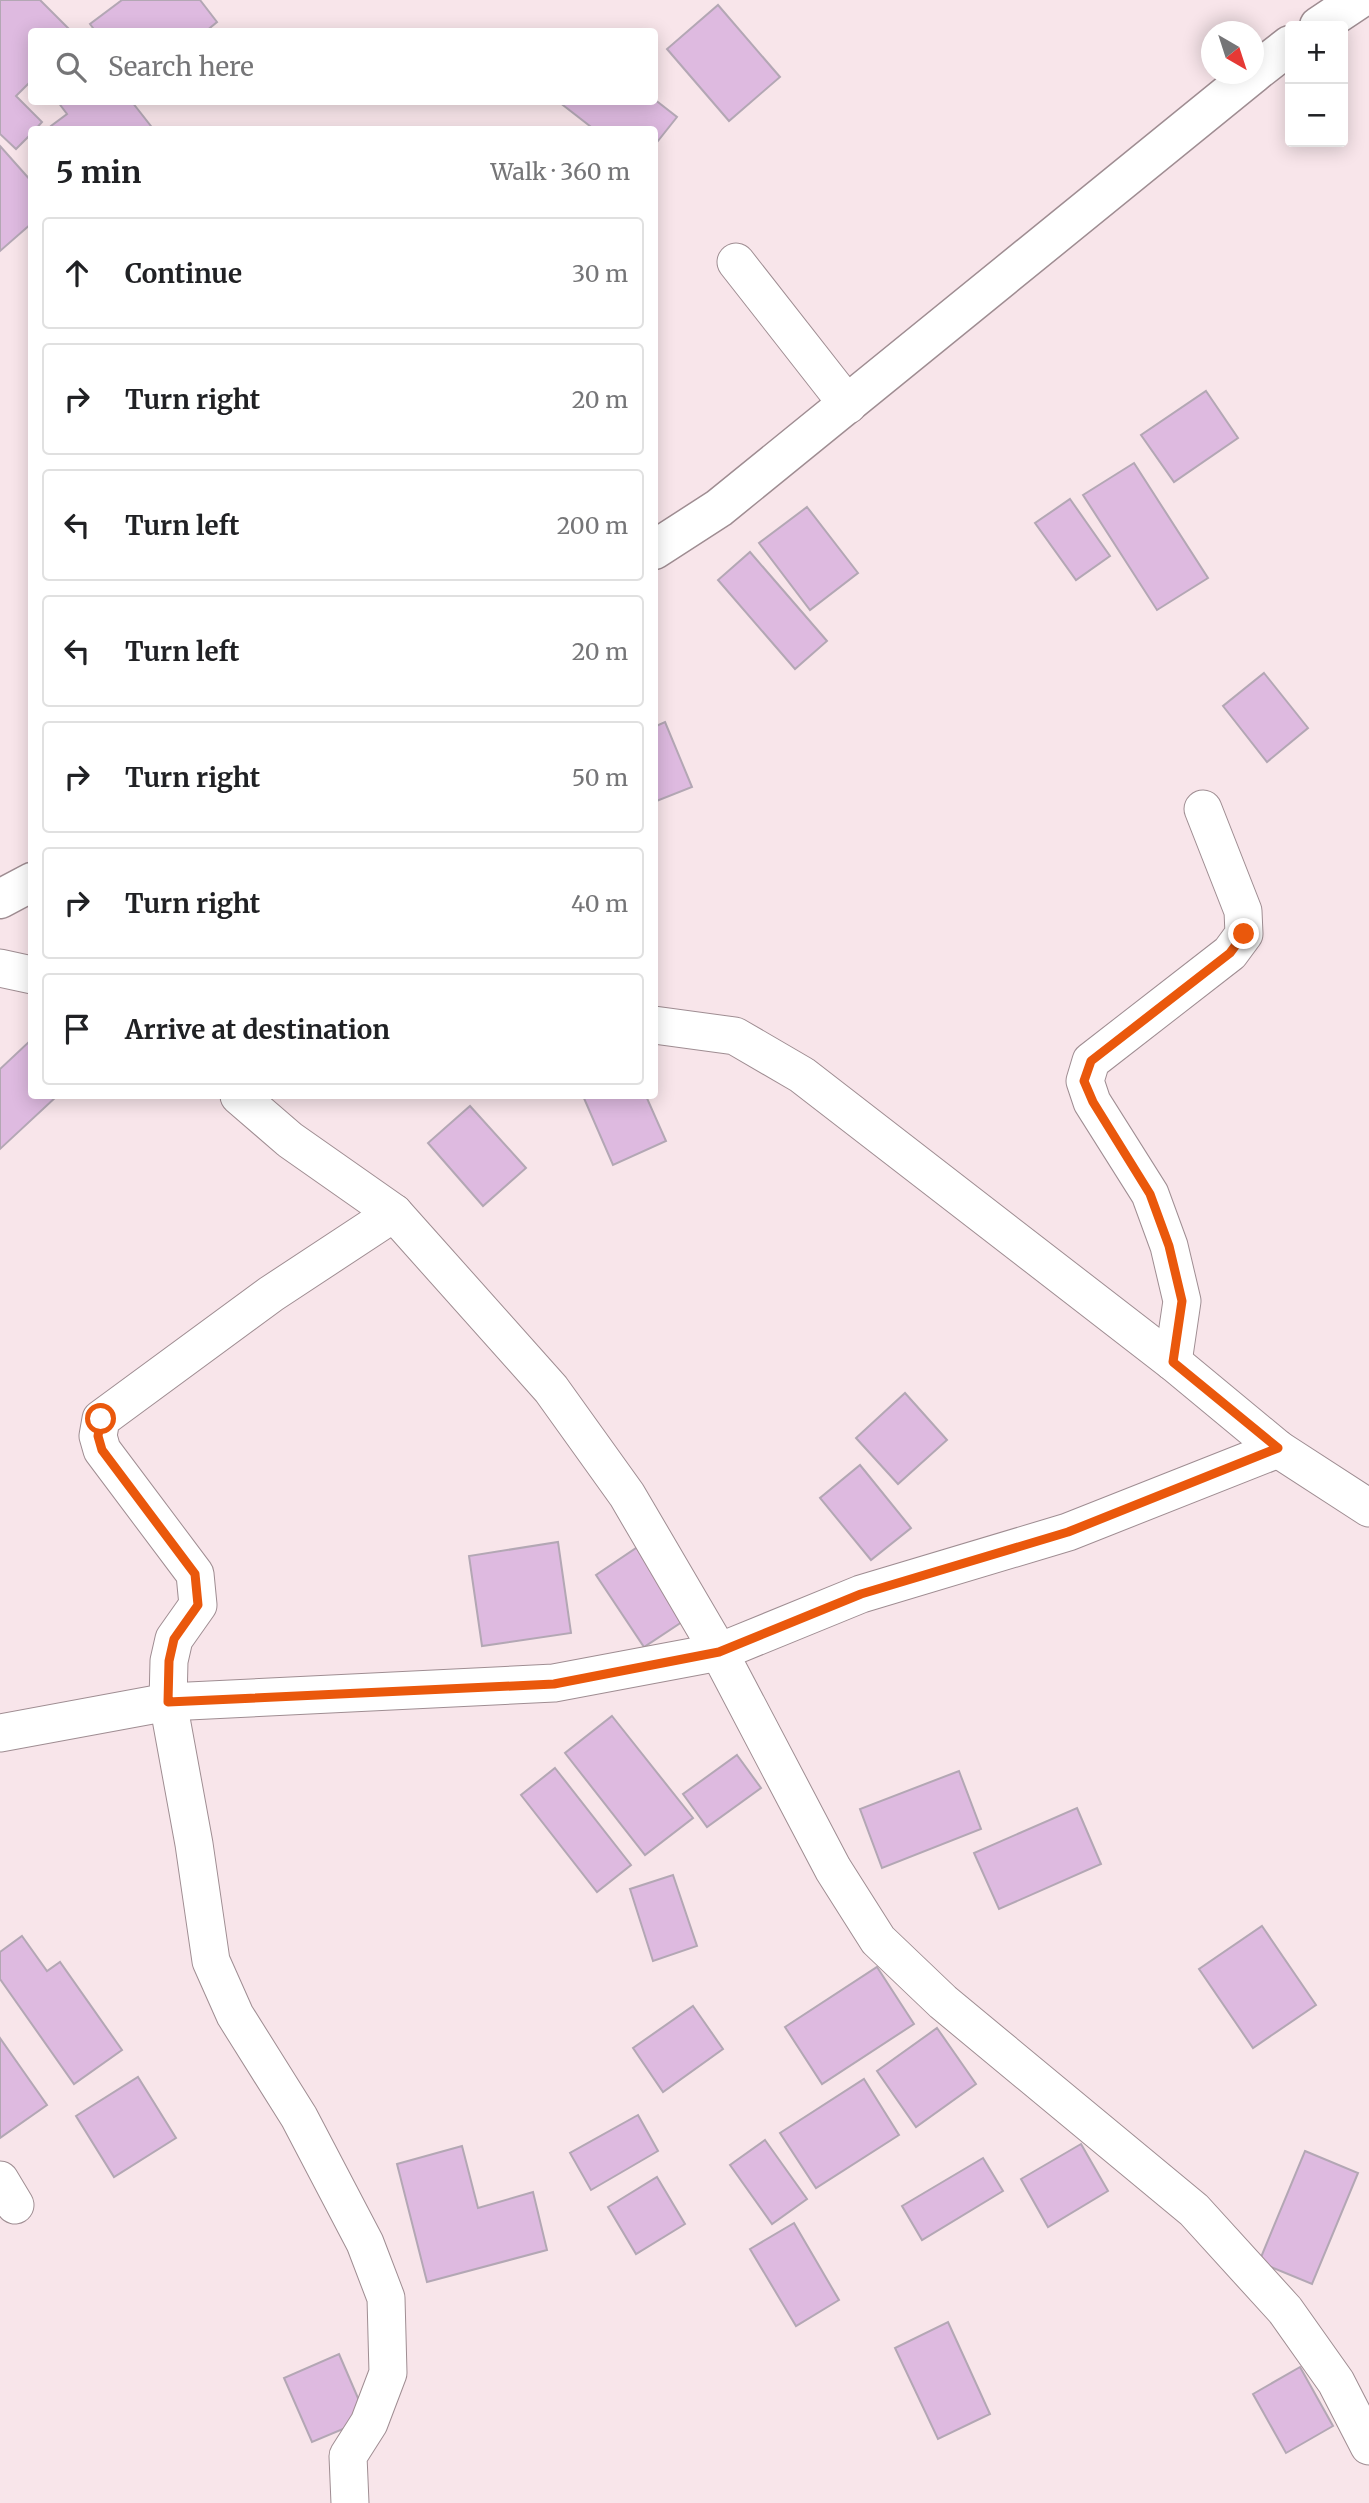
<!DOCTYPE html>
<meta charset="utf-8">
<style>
:root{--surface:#fff;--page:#f2f2f2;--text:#202124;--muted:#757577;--line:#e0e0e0}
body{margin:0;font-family:Merriweather,serif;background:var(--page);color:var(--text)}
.controls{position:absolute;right:21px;top:21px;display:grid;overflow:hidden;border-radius:7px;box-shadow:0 4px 18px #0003}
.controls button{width:63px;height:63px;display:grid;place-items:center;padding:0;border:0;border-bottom:2px solid var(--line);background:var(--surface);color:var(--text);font:35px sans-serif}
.compass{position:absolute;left:1201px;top:21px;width:63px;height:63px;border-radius:50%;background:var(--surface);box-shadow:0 4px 18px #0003;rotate:141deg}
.stop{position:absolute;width:21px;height:21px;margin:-16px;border:5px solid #ea580c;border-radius:50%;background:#fff}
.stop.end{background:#ea580c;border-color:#fff;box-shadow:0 2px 7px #0008}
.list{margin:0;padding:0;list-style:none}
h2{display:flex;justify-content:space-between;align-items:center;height:91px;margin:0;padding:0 28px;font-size:30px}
h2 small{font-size:23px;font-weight:400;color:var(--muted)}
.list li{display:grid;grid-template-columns:46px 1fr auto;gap:21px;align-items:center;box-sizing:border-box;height:112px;margin:0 14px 14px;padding:0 14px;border:2px solid var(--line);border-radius:7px}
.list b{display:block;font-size:26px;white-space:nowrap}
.list em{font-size:23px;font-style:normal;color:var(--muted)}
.icon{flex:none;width:38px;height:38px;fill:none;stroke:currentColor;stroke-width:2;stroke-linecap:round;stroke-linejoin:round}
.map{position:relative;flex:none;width:1369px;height:2503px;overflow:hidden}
.search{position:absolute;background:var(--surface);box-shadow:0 4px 18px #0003;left:28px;top:28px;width:630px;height:77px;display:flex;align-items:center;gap:18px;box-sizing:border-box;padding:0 24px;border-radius:7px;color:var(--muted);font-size:26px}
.panel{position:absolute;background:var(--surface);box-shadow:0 4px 18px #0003;left:28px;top:126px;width:630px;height:973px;border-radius:7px}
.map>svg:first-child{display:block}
.building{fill:#debae0;stroke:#b3a7b4;stroke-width:2}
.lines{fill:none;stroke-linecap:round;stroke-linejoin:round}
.minor-casing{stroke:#9f8d92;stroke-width:39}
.tertiary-casing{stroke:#9f8d92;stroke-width:41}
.minor{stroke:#fff;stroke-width:37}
.tertiary{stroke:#fff;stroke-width:38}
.route{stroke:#ea580c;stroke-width:9}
</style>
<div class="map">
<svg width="1369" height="2503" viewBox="0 0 1369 2503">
<rect width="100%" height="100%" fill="#f8e5ea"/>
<g class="building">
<polygon points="0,0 40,0 72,32 32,32 32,80 16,96 42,122 35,130 32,130 32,133 16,149 0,134"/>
<polygon points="122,0 200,0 217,22 205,32 96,32 90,24"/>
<polygon points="718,5 780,77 729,121 667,49"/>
<polygon points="654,99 677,117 654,146 654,130 595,130 559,102 654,102"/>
<polygon points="58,102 132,102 154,130 54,130 51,126 67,114"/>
<polygon points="0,146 32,182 32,223 0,251"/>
<polygon points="1206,391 1238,438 1174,482 1141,435"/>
<polygon points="1134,463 1208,578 1157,610 1083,495"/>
<polygon points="1070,499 1110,556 1076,580 1035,523"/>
<polygon points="807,507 858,573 810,610 759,543"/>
<polygon points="750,552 827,641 795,669 718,580"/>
<polygon points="1264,673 1308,728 1267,762 1223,706"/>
<polygon points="665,722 692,787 654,802 654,727"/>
<polygon points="32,1039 32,1096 57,1096 0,1149 0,1069"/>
<polygon points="583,1096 646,1096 666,1141 613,1165"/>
<polygon points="470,1106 526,1168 483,1206 428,1143"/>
<polygon points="905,1393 947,1440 898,1484 856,1438"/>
<polygon points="860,1465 911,1528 871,1560 820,1498"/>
<polygon points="558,1542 571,1633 482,1646 469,1556"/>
<polygon points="645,1542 694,1614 644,1647 596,1575"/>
<polygon points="612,1716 693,1818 645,1855 565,1753"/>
<polygon points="737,1755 761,1788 707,1827 683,1794"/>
<polygon points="555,1768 631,1865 597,1892 521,1795"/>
<polygon points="959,1771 981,1829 882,1868 860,1809"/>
<polygon points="1077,1808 1101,1864 999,1909 974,1853"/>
<polygon points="673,1875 697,1946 653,1961 630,1889"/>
<polygon points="1262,1926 1316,2005 1253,2048 1199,1969"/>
<polygon points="22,1936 47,1971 60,1962 122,2050 74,2084 0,1979 0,1952"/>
<polygon points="877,1967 914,2024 822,2084 785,2027"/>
<polygon points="693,2006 723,2049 663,2092 633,2048"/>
<polygon points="937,2028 976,2084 916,2127 877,2071"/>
<polygon points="0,2038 47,2105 0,2138"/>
<polygon points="138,2077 176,2138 114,2177 76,2116"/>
<polygon points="864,2079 899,2135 816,2188 780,2133"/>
<polygon points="638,2115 658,2151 591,2190 570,2153"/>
<polygon points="765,2140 807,2199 772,2224 730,2165"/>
<polygon points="1081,2144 1108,2191 1048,2227 1021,2179"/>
<polygon points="462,2146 478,2208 533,2192 547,2250 427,2282 397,2164"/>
<polygon points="1305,2151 1358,2173 1312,2284 1259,2262"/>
<polygon points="983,2158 1003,2191 922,2240 902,2206"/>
<polygon points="657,2177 685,2224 636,2254 608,2207"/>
<polygon points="794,2223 839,2300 796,2326 750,2249"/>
<polygon points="948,2322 990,2414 938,2439 895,2348"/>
<polygon points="339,2354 367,2419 312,2442 284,2378"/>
<polygon points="1300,2367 1333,2426 1286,2453 1253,2394"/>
</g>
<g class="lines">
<g class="minor-casing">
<g id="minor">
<polyline points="736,262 848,405"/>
<polyline points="0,968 32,975"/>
<polyline points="654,1025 735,1036 802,1075 1173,1362 1278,1449 1369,1508"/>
<polyline points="239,1096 290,1140 394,1213 551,1389 627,1495 719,1652 833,1869 878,1940 943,2002 1194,2210 1285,2310 1336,2382 1369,2446"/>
<polyline points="1173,1362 1182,1301 1169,1246 1150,1194 1092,1102 1085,1081 1091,1061 1230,953 1244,934 1243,911 1203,809"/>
<polyline points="0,1733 168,1702 554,1683 719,1652 861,1594 1068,1532 1278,1449"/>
<polyline points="0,2180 15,2205"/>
<polyline points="350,2503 348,2456 369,2423 388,2373 386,2298 365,2243 299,2117 235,2015 211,1961 194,1844 168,1702 169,1661 174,1639 198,1605 195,1574 102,1450 98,1436 101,1419 271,1294 394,1213"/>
</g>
</g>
<g class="tertiary-casing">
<g id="tertiary">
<polyline points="1319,26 1358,0"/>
<polyline points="1254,73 1290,45"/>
<polyline points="654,550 719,508 1253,74"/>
<polyline points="0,899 32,882"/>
</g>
</g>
<use href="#minor" class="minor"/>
<use href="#tertiary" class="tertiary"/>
</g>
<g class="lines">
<polyline class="route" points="101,1419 98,1436 102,1450 195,1574 198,1605 174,1639 169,1661 168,1702 554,1684 719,1652 861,1594 1068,1532 1278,1448 1173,1362 1182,1301 1169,1246 1150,1194 1093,1102 1084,1081 1091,1061 1230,953 1244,934"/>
</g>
</svg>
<div class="controls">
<button>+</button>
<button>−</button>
</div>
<svg class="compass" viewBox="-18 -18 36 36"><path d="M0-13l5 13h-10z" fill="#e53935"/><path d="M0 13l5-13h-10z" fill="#757577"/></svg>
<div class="stop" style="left:101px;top:1419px"></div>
<div class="stop end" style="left:1244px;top:934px"></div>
<div class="search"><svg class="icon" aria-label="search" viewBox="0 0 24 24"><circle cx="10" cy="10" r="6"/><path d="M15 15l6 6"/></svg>Search here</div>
<section class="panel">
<h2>5 min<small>Walk · 360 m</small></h2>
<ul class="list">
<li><svg class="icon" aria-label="ahead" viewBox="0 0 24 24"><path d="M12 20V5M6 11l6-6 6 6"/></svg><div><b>Continue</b></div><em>30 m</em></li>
<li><svg class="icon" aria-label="right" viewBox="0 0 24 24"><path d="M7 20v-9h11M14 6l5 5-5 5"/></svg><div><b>Turn right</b></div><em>20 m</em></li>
<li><svg class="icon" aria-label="left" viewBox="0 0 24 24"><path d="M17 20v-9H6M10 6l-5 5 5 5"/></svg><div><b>Turn left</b></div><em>200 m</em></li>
<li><svg class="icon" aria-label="left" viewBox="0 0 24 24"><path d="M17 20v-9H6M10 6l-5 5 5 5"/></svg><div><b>Turn left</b></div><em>20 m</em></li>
<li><svg class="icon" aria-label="right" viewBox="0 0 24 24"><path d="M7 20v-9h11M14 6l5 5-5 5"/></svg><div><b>Turn right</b></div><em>50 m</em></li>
<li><svg class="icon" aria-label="right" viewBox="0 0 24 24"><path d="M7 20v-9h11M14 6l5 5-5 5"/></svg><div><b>Turn right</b></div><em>40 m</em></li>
<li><svg class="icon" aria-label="arrive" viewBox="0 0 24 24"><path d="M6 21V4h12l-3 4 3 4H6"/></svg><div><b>Arrive at destination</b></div></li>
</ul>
</section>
</div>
